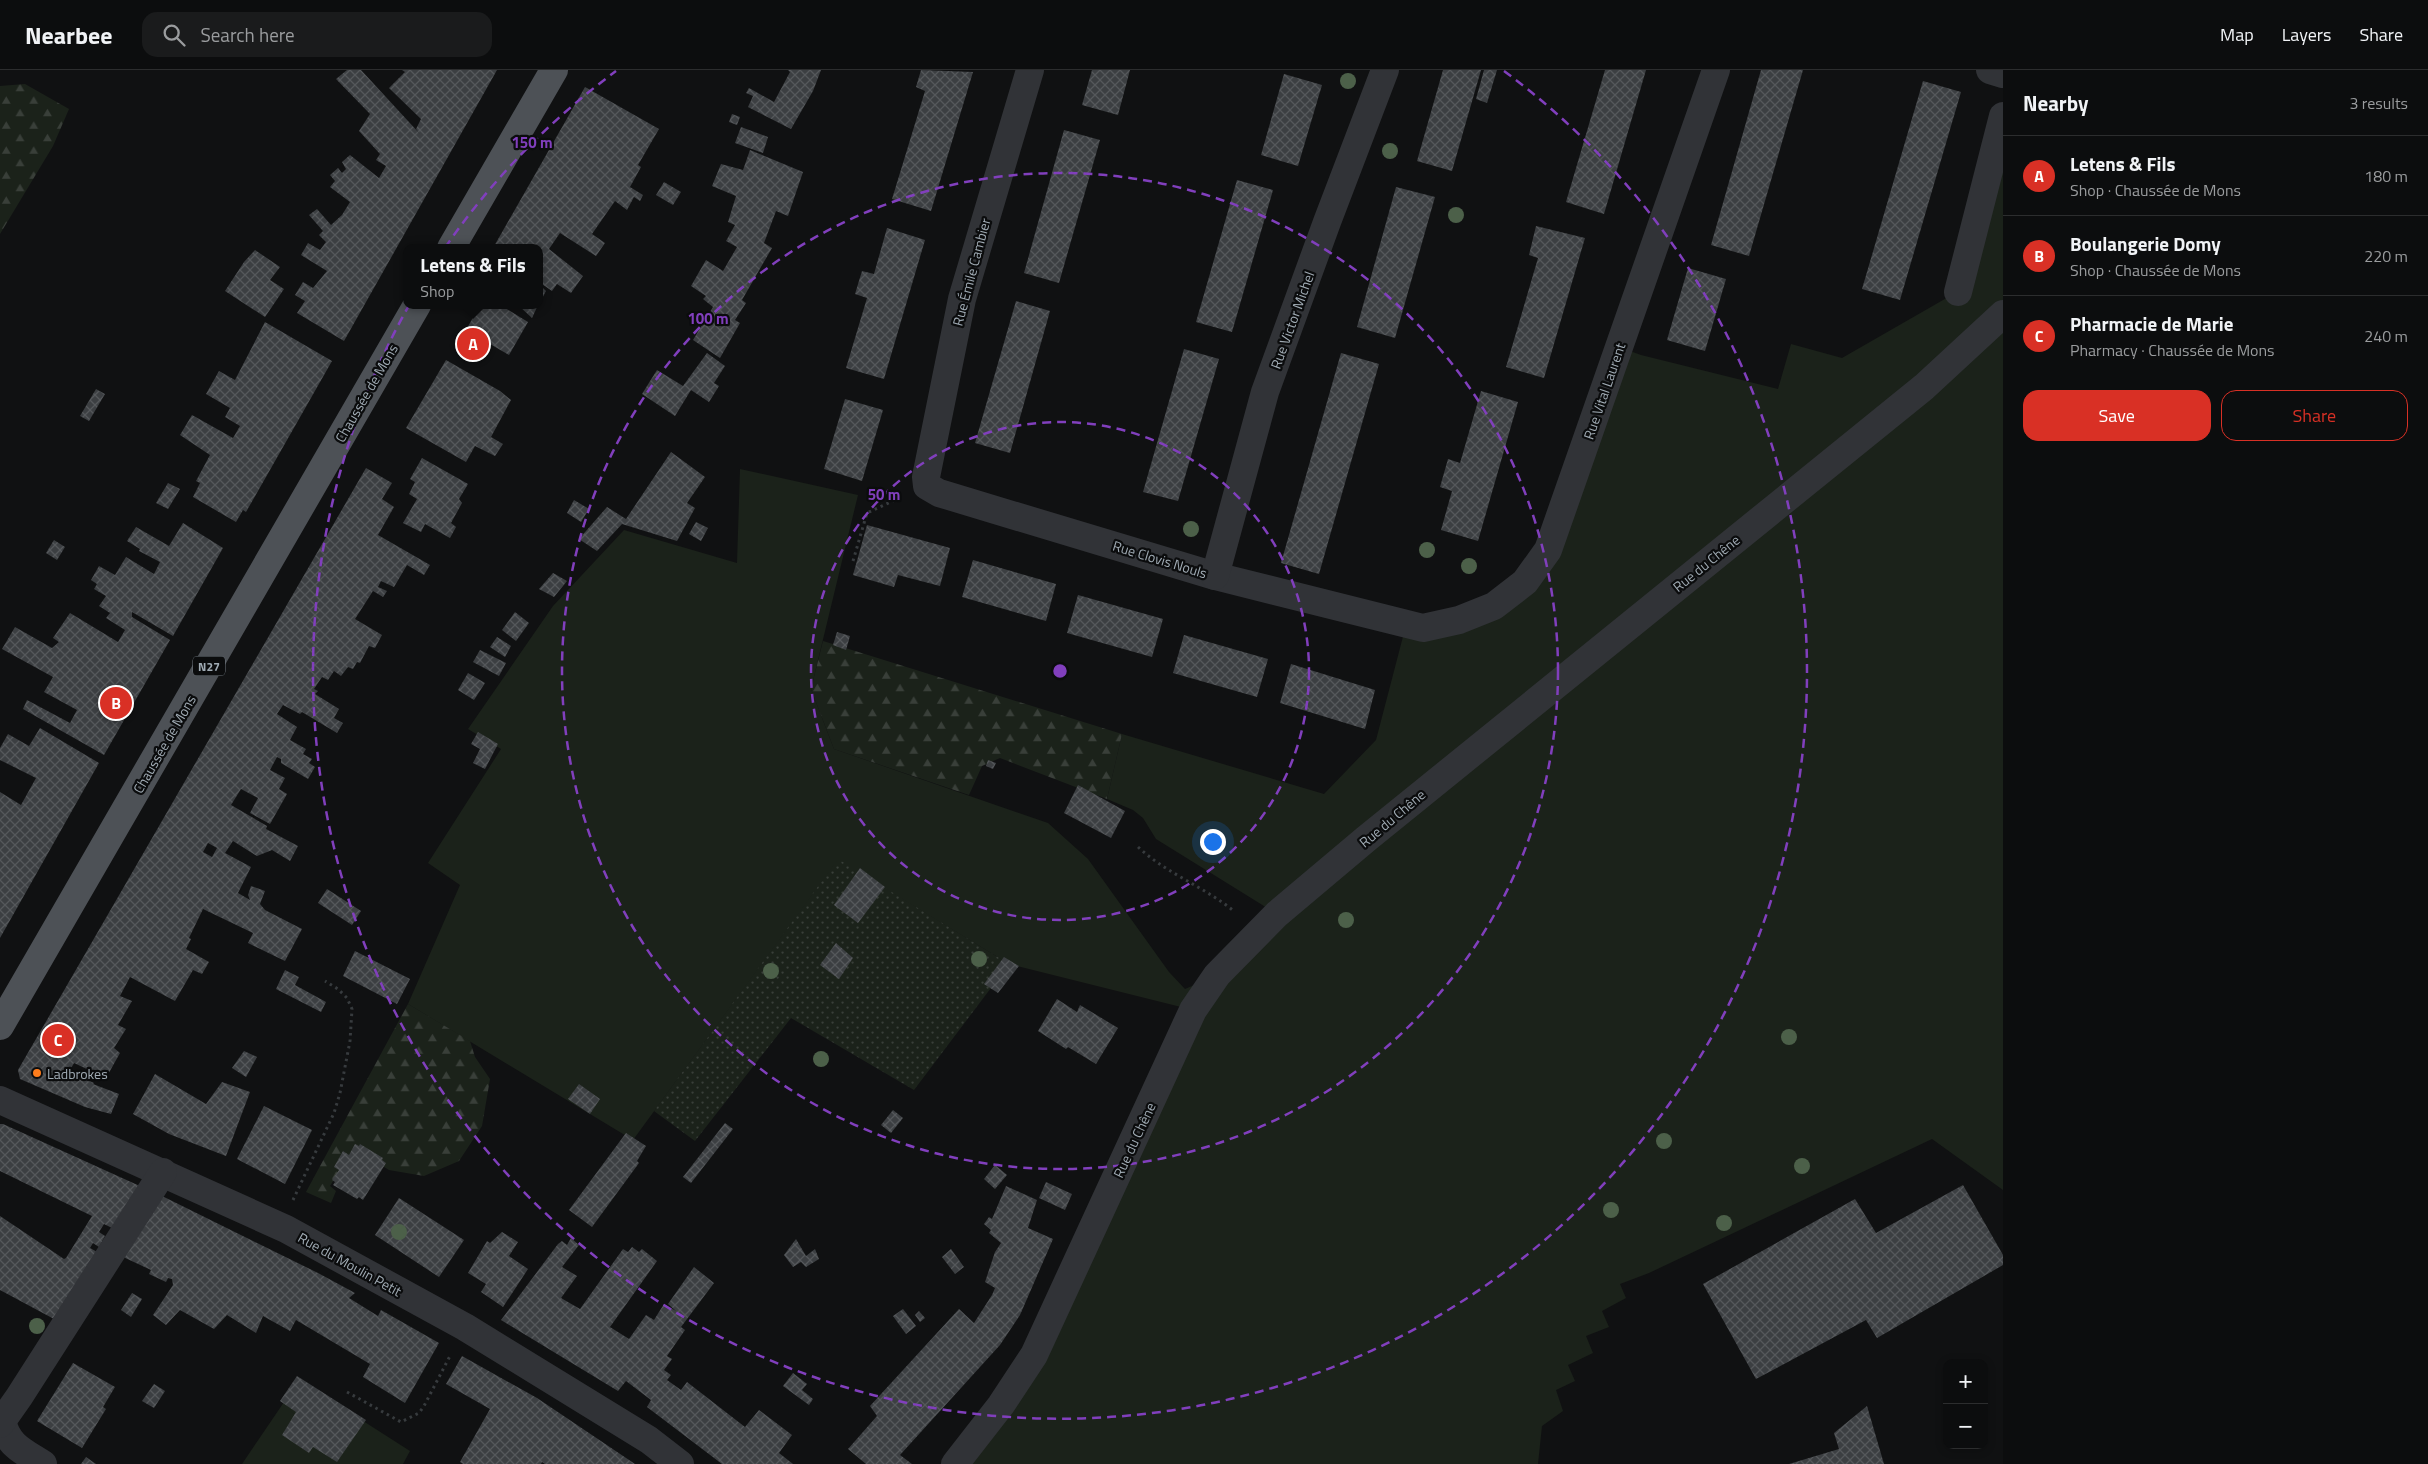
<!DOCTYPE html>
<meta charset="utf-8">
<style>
:root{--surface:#0c0d0e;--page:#1a1b1c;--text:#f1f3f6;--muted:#9a9c9e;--line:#2c2d2e;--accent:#d93025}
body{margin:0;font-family:"Titillium Web",sans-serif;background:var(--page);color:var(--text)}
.controls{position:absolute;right:15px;bottom:15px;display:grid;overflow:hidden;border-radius:10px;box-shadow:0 2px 8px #0003}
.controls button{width:45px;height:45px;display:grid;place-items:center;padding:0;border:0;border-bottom:1px solid var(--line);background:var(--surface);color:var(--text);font:25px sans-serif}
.you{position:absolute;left:1212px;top:771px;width:18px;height:18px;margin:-12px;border:4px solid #fff;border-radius:50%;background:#1a73e8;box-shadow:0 0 0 8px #1a73e833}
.badge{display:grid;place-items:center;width:32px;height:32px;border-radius:50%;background:var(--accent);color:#fff;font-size:16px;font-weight:700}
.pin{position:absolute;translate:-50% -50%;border:2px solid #fff;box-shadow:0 1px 5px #0006}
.popup{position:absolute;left:403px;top:174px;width:140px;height:65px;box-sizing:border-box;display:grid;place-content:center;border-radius:10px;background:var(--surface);filter:drop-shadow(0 1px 4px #0005);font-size:16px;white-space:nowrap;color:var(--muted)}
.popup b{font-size:19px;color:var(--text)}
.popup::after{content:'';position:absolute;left:50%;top:100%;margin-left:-10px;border:10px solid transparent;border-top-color:var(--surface)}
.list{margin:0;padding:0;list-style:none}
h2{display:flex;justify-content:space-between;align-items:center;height:65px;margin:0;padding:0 20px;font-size:21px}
h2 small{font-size:16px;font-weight:400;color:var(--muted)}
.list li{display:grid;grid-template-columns:32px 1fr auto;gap:15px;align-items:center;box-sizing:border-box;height:80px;padding:0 20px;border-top:1px solid var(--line)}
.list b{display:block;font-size:19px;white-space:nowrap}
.list p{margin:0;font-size:16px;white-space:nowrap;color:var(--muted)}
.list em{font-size:16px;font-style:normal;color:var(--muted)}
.actions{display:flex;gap:10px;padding:15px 20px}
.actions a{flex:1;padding:11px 0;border:1px solid var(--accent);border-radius:15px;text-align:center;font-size:18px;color:var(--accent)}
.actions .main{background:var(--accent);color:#fff}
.icon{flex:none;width:28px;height:28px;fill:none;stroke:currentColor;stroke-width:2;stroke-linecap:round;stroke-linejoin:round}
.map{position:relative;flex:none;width:2003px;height:1394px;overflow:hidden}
header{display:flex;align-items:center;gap:30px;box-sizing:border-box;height:70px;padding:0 25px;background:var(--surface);border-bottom:1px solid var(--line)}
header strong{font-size:24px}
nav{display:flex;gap:28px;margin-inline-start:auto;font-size:18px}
.search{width:350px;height:45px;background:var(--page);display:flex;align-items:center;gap:12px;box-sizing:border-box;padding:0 18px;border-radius:15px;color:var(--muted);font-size:19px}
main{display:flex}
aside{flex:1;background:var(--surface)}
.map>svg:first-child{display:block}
.grass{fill:#1b221a}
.forest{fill:url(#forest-firs)}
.park{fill:url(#park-dots)}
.building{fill:url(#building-cross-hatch);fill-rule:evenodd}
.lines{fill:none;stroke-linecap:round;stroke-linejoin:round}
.path{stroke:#373b3e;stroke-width:3;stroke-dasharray:2.5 4;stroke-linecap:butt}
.minor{stroke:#313337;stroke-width:28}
.major{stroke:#4d5156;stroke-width:28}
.tree{fill:#4c6049}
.ring{fill:none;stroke:#813fbd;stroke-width:2.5;stroke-dasharray:9 6}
.poi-dot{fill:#fe7d1c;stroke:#0b0c0d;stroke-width:2}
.labels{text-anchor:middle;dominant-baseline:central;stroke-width:4.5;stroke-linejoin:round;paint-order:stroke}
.shield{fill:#0b0c0d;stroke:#737b82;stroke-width:1}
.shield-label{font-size:12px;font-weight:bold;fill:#a0abb4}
.street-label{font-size:14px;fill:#a0abb4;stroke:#0b0c0d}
.poi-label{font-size:14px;fill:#a0abb4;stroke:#0b0c0d;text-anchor:start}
.centre{fill:#813fbd;stroke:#0b0c0d;stroke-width:2.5}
.ring-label{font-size:15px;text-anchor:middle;font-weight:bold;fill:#813fbd;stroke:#0b0c0d;stroke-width:4.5;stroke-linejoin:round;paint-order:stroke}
</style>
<header>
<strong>Nearbee</strong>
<div class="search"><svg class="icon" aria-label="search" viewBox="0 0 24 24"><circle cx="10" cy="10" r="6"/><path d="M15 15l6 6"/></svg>Search here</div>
<nav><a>Map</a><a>Layers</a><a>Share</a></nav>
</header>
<main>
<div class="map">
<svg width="2003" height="1394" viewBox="0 0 2003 1394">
<defs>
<pattern id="forest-firs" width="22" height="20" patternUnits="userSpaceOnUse" patternTransform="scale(1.25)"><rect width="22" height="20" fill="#1b221a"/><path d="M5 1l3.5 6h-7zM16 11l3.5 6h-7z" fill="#393f39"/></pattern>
<pattern id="park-dots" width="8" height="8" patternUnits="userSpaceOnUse" patternTransform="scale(1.25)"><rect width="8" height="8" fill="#1b221a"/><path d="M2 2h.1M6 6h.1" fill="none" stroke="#393f39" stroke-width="1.8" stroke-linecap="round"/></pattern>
<pattern id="building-cross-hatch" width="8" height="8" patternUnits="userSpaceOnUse" patternTransform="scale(1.25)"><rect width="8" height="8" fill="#3c3f42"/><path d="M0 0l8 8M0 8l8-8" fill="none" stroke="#55585b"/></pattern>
</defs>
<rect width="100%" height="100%" fill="#101112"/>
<g class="grass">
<polygon points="2003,46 2003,1120 1932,1069 1649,1203 1620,1214 1626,1228 1602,1241 1609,1257 1586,1266 1593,1283 1568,1295 1575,1311 1556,1320 1563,1341 1542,1356 1538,1394 972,1394 962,1384 1001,1335 1193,940 1009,894 838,790 633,1070 408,934 460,815 428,793 501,679 468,659 553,536 624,460 737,493 740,399 858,425 811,619 834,679 1048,753 1088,789 1169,902 1185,919 1217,905 1277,844 1156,769 1143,748 1133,740 1107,729 1122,664 1324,724 1376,670 1406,555 1525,512 1619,277 1641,285 1778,319 1791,274 1842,288 1957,222"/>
<polygon points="299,1310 410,1381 403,1394 242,1394"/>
</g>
<g class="forest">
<polygon points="25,14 69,39 53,76 0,164 0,16"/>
<polygon points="823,571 1122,664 1107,729 1000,688 982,696 969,725 834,679 811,619"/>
<polygon points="408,934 470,971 475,987 490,1009 482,1056 459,1091 424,1106 389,1100 354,1078 330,1116 336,1121 331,1133 306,1122"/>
</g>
<polygon class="park" points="838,789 1009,894 914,1020 791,948 695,1071 654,1041"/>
<g class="building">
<polygon points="347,0 361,0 420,64 416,59 421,49 389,18 405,2 402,0 497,0 344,271 297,243 305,231 295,225 303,212 313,218 327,201 301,185 308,173 320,180 326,172 319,165 323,161 309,145 317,139 331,155 342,145 350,132 330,117 335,111 330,105 338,98 342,103 346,99 342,92 350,85 379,108 386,96 376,90 380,84 359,61 370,44 336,9"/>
<polygon points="788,0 821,0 813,21 791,59 748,37 753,26 746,23 749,18 774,32 790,2"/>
<polygon points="921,0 973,2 931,141 892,129 925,21 916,17"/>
<polygon points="1092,0 1130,0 1118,45 1082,35"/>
<polygon points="1443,0 1481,0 1452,101 1417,91"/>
<polygon points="1484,0 1497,0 1487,33 1476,29"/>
<polygon points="1605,0 1646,0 1604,144 1566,132"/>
<polygon points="1761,0 1803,0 1749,186 1711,175"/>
<polygon points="1284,4 1322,15 1298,96 1261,85"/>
<polygon points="1923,11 1961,22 1900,230 1862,219"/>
<polygon points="585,17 659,59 638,95 641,97 630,117 643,125 640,131 634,127 627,140 615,131 592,164 605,173 596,186 560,163 549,179 583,206 571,223 557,214 552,221 539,212 539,178 493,178"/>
<polygon points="732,44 740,47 737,55 729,52"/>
<polygon points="741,57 768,67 763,83 735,73"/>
<polygon points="1064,60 1100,70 1059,213 1024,203"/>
<polygon points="750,80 803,102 788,146 776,141 764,173 772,178 742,230 746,233 735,250 740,253 720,288 693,270 713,237 703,229 706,226 691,216 706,190 723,201 737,177 726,171 735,155 728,152 736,126 712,116 721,94 743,100"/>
<polygon points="1237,110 1273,120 1232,262 1196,252"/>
<polygon points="664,112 681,122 673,135 656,125"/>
<polygon points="1396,117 1435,127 1395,268 1357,257"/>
<polygon points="1536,156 1585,168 1544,308 1506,297 1538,188 1529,185"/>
<polygon points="887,158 925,170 884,309 846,298 867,228 855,224 862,201 874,204"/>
<polygon points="255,180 280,197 270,210 284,219 265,247 225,221 244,192"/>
<polygon points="1688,198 1726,209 1705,281 1667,270"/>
<polygon points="539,214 546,221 539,234"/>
<polygon points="1016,231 1050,241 1010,383 975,373"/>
<polygon points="480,235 500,235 528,252 509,285 466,260"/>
<polygon points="518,235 538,235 532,248"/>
<polygon points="265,252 332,291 246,442 243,440 236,452 193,427 200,413 196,411 210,385 180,365 192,345 233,368 240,356 225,347 230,338 206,324 219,301 235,310"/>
<polygon points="1184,279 1219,289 1178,431 1143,422"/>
<polygon points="707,283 725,296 714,313 719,316 709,332 691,320 675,346 642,324 657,300 683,316"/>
<polygon points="1341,283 1379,294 1319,504 1281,493"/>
<polygon points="446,290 500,321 511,330 491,367 503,374 495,386 475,376 466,392 406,358"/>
<polygon points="96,319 105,324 89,351 80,346"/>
<polygon points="1481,321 1518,332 1478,471 1441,460 1452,421 1440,417 1448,389 1460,393"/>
<polygon points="845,329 883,340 862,411 824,399"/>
<polygon points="671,382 705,407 687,433 695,438 677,471 622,454 597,481 579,469 607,437 626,449"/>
<polygon points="422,388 468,414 459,429 462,433 451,453 456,457 450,468 425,454 421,462 403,453 417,429 409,424 415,412 410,409"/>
<path d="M366,398L392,413L382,429L394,437L378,465L430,495L424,505L407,495L394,517L381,511L378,517L387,521L383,527L373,521L355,549L382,565L375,578L369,576L360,593L357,592L353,599L348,597L341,606L334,601L328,610L322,607L314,619L318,621L315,624L339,639L334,648L343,653L337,663L302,642L300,644L283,635L277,644L297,657L290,670L306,679L303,684L312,689L309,693L315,697L308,709L281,693V689L277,687L270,700L285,708L279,719L287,724L270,754L250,743L258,728L241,719L231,735L267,756L266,759L298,776L290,791L272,780L257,786L233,771L225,783L251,797L238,823L250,830L248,825L251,816L265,821L260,834L265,840L302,859L285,891L248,873L253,863L203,839L189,868L191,869L186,879L209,892L202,904L193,900L175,931L130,907L120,926L132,931L118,955L126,959L114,978L120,983L106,1008L74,993L69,1002L94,1013L93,1014L119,1024L111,1044L85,1037L20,1009L18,1000ZM208,773L217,778L212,787L203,782Z"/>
<polygon points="168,413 180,419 168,439 156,433"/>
<polygon points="574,430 589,439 581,452 567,443"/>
<polygon points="696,452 708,458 701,471 689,464"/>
<polygon points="183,453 223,478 173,566 132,542 132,547 170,570 104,685 23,639 27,630 70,653 77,640 44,622 53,607 2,579 15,557 52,578 59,572 53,568 70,543 118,572 125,560 106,548 110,543 99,536 106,526 94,519 97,514 91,510 99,496 115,505 126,487 154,504 160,492 139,481 140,479 127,471 136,457 169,476"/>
<polygon points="867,455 950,478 940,516 898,505 894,517 853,505"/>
<polygon points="54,470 65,477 57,490 46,483"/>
<polygon points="973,490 1056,514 1046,551 962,527"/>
<polygon points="553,503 567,511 554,527 539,519"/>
<polygon points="1078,525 1163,549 1152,587 1067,563"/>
<polygon points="515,542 529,553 516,571 502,560"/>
<polygon points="837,562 850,566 846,580 833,575"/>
<polygon points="1184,565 1268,589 1257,627 1173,603"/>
<polygon points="497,567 511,576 505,587 490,577"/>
<polygon points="480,580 506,593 499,606 473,592"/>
<polygon points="1291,594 1375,620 1365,659 1280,633"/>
<polygon points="468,603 485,613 474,630 458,620"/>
<polygon points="40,658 99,693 0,868 0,722 21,735 36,708 0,690 0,678 8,664 29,676"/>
<polygon points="478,662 498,674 485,699 473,693 480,679 471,674"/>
<polygon points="988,690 996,693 993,699 986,696"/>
<polygon points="1078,715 1125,741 1111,768 1064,743"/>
<polygon points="860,798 885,817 858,853 834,835"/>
<polygon points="327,819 361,841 352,855 318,833"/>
<polygon points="836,873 853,888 839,909 820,895"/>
<polygon points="355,881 410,909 397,934 343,906"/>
<polygon points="1004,887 1019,896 998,923 984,914"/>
<polygon points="285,900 299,907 295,915 326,932 321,942 276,919"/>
<polygon points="1057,929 1077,942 1080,935 1118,958 1096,994 1068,977 1066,979 1038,961"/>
<polygon points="244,981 257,987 246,1007 232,998"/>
<polygon points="155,1004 206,1034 222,1012 250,1022 226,1086 169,1064 133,1044"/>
<polygon points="579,1014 600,1029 590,1044 568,1029"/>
<polygon points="264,1036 312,1060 285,1114 237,1089"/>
<polygon points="893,1040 903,1048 891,1063 881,1055"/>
<polygon points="725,1053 733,1059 691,1113 683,1107"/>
<polygon points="0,1054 3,1054 142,1117 116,1160 104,1154 99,1162 105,1166 99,1177 93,1173 90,1178 99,1183 54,1249 0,1220 0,1146 64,1189 66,1188 92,1146 0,1101"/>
<polygon points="626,1063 646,1076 637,1091 639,1093 592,1157 569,1140"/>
<polygon points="355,1074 359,1076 360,1074 383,1088 382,1090 386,1093 363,1130 359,1127 357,1129 333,1115 335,1112 332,1110 339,1100 334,1097 343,1081 349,1085"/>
<polygon points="995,1095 1007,1105 995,1119 984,1109"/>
<polygon points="1046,1112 1072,1124 1065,1140 1039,1128"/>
<polygon points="1963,1115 2003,1185 2003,1195 1877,1268 1866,1250 1756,1309 1703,1214 1855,1129 1876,1163"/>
<polygon points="1006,1116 1037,1130 1028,1158 1053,1169 1020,1245 1000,1275 900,1385 912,1394 866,1394 848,1379 877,1346 870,1336 959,1239 974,1253 992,1225 995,1218 985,1212 995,1182 1001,1173 989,1163 991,1160 984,1154 989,1147 992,1149"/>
<polygon points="158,1124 318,1203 355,1223 349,1228 378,1246 381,1240 439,1273 405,1333 363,1307 370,1294 296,1250 290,1261 263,1246 256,1263 227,1245 214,1259 180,1240 166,1255 153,1245 173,1215 172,1209 168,1208 166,1212 149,1204 151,1200 121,1186"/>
<polygon points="399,1128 464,1170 439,1207 375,1165"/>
<polygon points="502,1162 518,1172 509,1186 528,1199 503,1237 481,1222 486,1214 468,1203 487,1171 490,1173"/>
<polygon points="571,1168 579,1175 562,1197 577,1206 561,1228 580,1239 623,1179 628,1182 632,1177 639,1182 642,1179 657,1191 610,1257 629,1269 646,1245 654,1250 664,1234 676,1241 668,1234 694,1197 714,1213 681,1257 685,1260 667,1286 672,1289 664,1300 671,1305 667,1310 681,1320 687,1312 745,1357 759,1340 792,1365 779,1383 793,1394 722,1394 647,1337 651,1330 626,1311 618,1321 501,1250 558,1174 562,1171 567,1175"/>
<polygon points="796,1169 806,1186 815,1179 819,1189 806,1197 801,1192 793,1197 784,1185"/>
<polygon points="951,1179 964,1197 955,1204 942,1187"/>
<polygon points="132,1223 142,1229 131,1247 121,1240"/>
<polygon points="903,1239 916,1256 906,1264 893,1246"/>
<polygon points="919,1241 925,1248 920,1252 915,1245"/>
<polygon points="462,1286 537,1328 635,1394 545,1394 542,1392 541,1394 463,1394 460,1392 490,1339 446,1314"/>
<polygon points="73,1293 115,1317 103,1337 106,1339 82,1378 37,1351"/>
<polygon points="793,1303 807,1314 802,1320 813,1329 809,1335 783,1316"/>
<polygon points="297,1306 366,1350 337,1392 313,1377 309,1383 282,1365 296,1342 280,1331"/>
<polygon points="154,1314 165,1321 154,1338 142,1331"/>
<polygon points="1867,1336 1884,1394 1789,1394 1839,1379 1834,1363"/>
<polygon points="86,1387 96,1394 81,1394"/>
</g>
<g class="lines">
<g class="path">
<polyline points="853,491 867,443 899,428"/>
<path d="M1138,777C1167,804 1205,817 1235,842"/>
<polyline points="293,1130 334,1043 340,1023 350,971 352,939 347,928 338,919 325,911"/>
<polyline points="347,1322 401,1352 419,1343 424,1336 451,1284"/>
</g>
<g class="minor">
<polyline points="1030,0 962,229 926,407 927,416 939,423 1215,506 1423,558 1459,550 1494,536 1525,512 1548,480 1716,0"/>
<polyline points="1990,0 2003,4"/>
<polyline points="1958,222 2003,46"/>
<polyline points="1215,506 1265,322 1327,152 1385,0"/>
<polyline points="0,1030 286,1159 465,1257 649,1370 680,1394"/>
<path d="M2,1351C8,1376 23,1381 43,1394"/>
<polyline points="0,1354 19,1327 163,1102"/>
<polyline points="955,1394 1001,1335 1034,1285 1193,940 1217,905 1277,844 1366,769 1924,317 2003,244"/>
</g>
<g class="major">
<polyline points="451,178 554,0"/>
<polyline points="0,956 417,235"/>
</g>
</g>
<g class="tree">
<circle cx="1348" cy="11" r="8"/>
<circle cx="1390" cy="81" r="8"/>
<circle cx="1456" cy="145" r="8"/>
<circle cx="1191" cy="459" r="8"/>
<circle cx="1427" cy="480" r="8"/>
<circle cx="1469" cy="496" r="8"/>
<circle cx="1346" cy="850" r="8"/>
<circle cx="979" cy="889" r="8"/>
<circle cx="771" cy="901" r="8"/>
<circle cx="1789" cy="967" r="8"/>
<circle cx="821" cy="989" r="8"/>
<circle cx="1664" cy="1071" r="8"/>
<circle cx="1802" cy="1096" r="8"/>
<circle cx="1611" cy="1140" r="8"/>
<circle cx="1724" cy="1153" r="8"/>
<circle cx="399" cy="1162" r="8"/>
<circle cx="37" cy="1256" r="8"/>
</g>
<g class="ring">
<circle cx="1060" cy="601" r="249"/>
<circle cx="1060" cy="601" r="498"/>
<path d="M1504 1A747 747 0 1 1 616 1"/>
</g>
<circle class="poi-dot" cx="37" cy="1003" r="5"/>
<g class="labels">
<rect class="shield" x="193" y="586.5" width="32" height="19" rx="4"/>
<g class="shield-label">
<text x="209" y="596">N27</text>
</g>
<g class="street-label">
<text transform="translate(971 202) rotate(-75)">Rue Émile Cambier</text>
<text transform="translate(1292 250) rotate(-70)">Rue Victor Michel</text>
<text transform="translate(1604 321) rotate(-71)">Rue Vital Laurent</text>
<text transform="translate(366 323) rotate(-60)">Chaussée de Mons</text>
<text transform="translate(1160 489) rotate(17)">Rue Clovis Nouls</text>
<text transform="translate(1706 493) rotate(-39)">Rue du Chêne</text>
<text transform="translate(164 674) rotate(-60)">Chaussée de Mons</text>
<text transform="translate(1392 748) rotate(-40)">Rue du Chêne</text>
<text transform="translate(1134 1070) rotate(-65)">Rue du Chêne</text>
<text transform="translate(350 1194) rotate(29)">Rue du Moulin Petit</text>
</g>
<g class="poi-label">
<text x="47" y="1003">Ladbrokes</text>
</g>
</g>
<circle cx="1060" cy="601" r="8" class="centre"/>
<g class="ring-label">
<text x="532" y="78">150 m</text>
<text x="708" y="254">100 m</text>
<text x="884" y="430">50 m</text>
</g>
</svg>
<div class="controls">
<button>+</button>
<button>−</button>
</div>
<div class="you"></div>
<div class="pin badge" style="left:473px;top:274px">A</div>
<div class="popup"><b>Letens &amp; Fils</b>Shop</div>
<div class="pin badge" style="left:116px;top:633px">B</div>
<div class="pin badge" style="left:58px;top:970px">C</div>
</div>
<aside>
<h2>Nearby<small>3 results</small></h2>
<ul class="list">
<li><span class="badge">A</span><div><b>Letens &amp; Fils</b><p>Shop · Chaussée de Mons</p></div><em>180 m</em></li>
<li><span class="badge">B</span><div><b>Boulangerie Domy</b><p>Shop · Chaussée de Mons</p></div><em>220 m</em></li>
<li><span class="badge">C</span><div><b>Pharmacie de Marie</b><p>Pharmacy · Chaussée de Mons</p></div><em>240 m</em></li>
</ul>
<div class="actions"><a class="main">Save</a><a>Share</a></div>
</aside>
</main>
